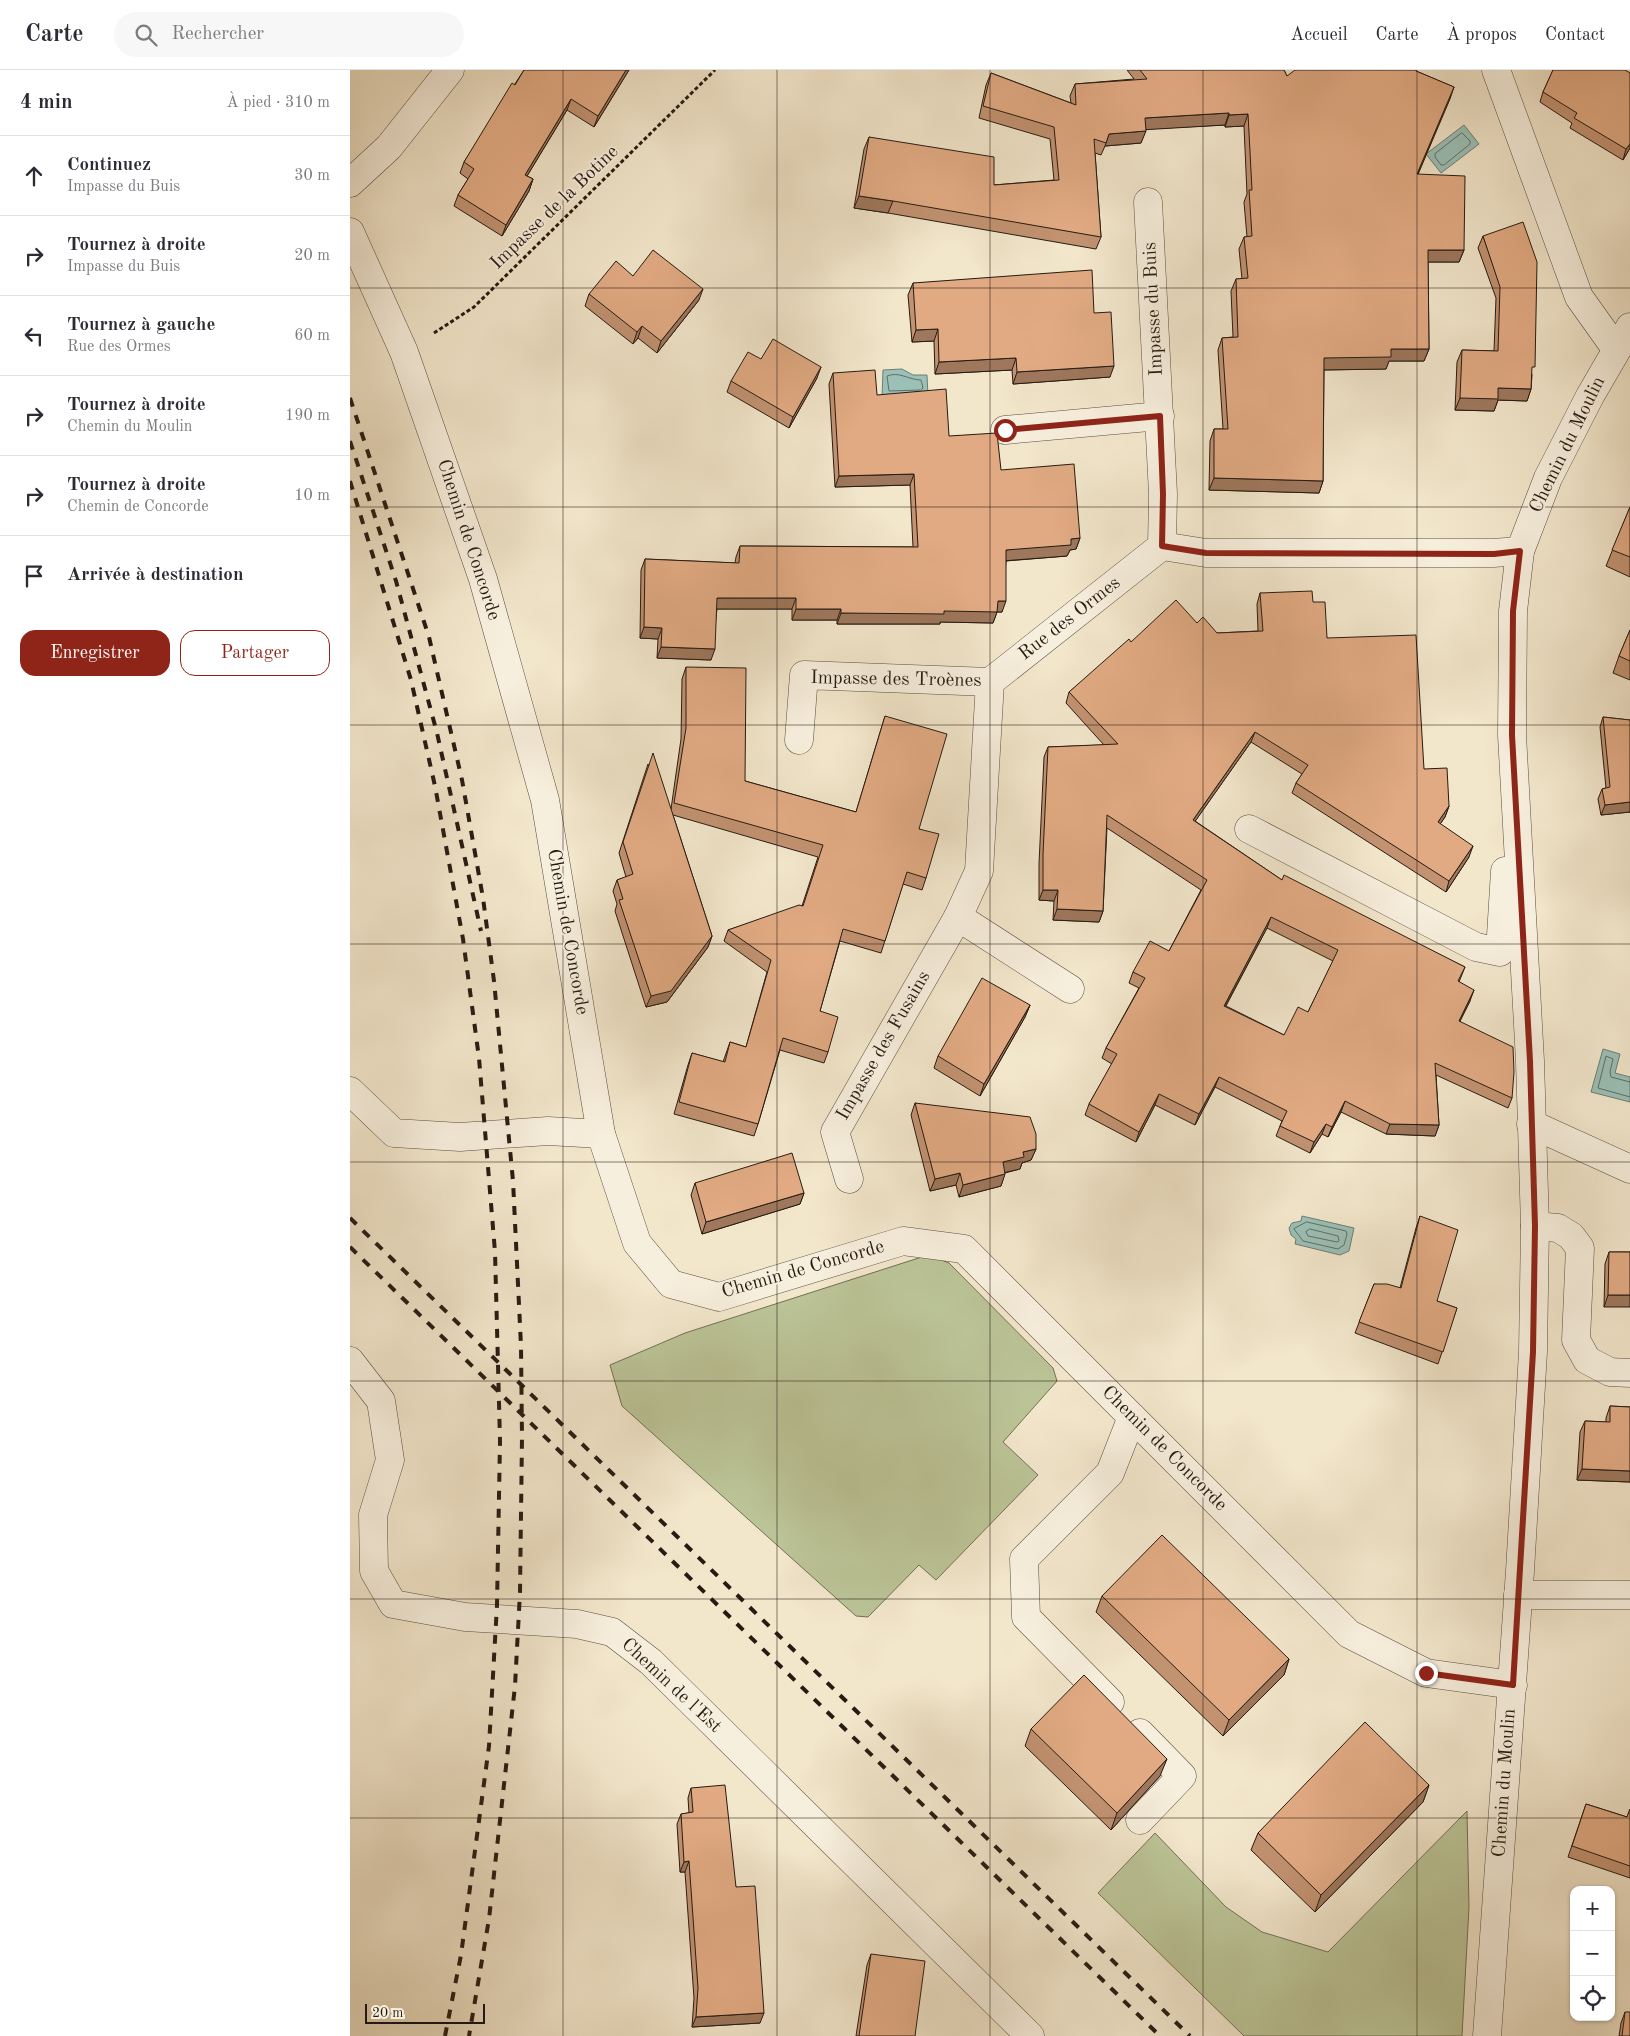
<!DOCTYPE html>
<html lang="fr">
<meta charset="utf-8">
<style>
:root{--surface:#fff;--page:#f7f7f7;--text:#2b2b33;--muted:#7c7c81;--line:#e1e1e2;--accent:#8f2418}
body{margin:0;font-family:"Old Standard TT",serif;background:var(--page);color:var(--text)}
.controls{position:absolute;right:15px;bottom:15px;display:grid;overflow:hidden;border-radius:10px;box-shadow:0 1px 4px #0004}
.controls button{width:45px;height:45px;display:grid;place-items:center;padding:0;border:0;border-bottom:1px solid var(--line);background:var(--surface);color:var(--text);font:25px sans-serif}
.scale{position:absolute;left:15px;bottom:12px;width:120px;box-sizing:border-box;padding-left:5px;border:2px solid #261b13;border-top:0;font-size:14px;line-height:18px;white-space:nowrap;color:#261b13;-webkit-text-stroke:4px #f7efdd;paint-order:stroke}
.stop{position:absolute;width:15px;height:15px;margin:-11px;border:4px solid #8f2418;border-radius:50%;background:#fff}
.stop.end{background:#8f2418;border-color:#fff;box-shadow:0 1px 5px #0008}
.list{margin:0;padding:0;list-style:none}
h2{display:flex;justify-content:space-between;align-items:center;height:65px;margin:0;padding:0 20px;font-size:21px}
h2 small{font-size:16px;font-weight:400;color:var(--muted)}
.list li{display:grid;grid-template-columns:32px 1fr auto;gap:15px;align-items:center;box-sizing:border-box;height:80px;padding:0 20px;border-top:1px solid var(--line)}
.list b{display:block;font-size:19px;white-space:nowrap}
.list p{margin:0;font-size:16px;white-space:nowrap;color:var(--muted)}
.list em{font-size:16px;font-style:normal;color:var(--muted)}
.actions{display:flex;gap:10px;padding:15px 20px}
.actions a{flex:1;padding:11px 0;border:1px solid var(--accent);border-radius:15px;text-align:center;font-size:18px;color:var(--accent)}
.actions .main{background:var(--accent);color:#fff}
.icon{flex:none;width:28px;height:28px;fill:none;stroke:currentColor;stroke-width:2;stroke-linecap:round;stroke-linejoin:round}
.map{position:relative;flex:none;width:1280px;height:1966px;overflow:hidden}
header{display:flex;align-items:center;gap:30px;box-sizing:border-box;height:70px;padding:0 25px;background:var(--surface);border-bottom:1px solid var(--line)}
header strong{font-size:24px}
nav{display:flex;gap:28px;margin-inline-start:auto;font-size:18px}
.search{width:350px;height:45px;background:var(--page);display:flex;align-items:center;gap:12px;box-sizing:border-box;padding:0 18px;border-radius:28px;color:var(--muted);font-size:19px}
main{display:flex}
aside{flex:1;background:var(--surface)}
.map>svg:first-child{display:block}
.green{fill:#bbc497;stroke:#707055}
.water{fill:#9bc0b7;stroke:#6c7e75}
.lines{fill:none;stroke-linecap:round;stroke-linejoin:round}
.shore{stroke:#606e65;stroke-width:1}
.minor-casing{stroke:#594e41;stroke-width:29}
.path{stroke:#261b13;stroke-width:3;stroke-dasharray:4 2.5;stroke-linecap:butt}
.minor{stroke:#f7efdd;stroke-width:28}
.rail{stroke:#261b13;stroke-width:4;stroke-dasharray:9 9;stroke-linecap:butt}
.wall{fill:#c29271;stroke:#261b13;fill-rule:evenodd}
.shaded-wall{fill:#9e775c;stroke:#261b13}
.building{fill:#e1aa83;stroke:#261b13;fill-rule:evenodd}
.route{stroke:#8f2418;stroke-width:6}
.grid{fill:none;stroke:#261b13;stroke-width:1;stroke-opacity:0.55}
.labels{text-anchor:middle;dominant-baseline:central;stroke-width:4;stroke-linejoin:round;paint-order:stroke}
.street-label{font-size:19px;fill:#261b13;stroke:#f7efdd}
</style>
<header>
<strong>Carte</strong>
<div class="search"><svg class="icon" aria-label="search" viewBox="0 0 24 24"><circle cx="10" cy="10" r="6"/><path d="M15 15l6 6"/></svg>Rechercher</div>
<nav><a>Accueil</a><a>Carte</a><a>À propos</a><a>Contact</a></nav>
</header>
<main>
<aside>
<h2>4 min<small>À pied · 310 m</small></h2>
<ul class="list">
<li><svg class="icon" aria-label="ahead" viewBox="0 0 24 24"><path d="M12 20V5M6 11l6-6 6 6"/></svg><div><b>Continuez</b><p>Impasse du Buis</p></div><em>30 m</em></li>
<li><svg class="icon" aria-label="right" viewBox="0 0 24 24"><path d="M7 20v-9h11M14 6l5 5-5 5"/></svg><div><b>Tournez à droite</b><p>Impasse du Buis</p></div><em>20 m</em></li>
<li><svg class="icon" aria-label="left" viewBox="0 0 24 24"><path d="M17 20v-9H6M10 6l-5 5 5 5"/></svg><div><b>Tournez à gauche</b><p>Rue des Ormes</p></div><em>60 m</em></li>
<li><svg class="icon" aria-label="right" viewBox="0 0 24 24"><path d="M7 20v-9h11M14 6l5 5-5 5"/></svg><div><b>Tournez à droite</b><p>Chemin du Moulin</p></div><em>190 m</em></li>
<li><svg class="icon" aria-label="right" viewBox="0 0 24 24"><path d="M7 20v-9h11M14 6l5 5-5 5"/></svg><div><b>Tournez à droite</b><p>Chemin de Concorde</p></div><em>10 m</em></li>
<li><svg class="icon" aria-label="arrive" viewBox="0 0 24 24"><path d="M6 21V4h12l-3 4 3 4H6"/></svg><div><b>Arrivée à destination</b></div></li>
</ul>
<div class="actions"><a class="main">Enregistrer</a><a>Partager</a></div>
</aside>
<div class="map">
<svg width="1280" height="1966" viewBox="0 0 1280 1966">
<rect width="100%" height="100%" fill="#f2e6cb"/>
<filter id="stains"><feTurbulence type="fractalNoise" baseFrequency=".004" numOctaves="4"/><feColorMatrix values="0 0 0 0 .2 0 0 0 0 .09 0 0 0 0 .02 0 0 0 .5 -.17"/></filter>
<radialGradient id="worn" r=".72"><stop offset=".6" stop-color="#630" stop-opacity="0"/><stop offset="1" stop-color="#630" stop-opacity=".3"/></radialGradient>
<g class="green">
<polygon points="578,1185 599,1193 703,1298 707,1311 653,1372 688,1405 586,1510 569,1495 518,1547 506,1546 272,1336 260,1295 335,1263"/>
<polygon points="1117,1741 1119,1837 1112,1966 894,1966 748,1823 805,1763 876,1837 912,1862 978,1882"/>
</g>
<g class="water">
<polygon points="1114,55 1129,74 1091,103 1076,84"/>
<polygon points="552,299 563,305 577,305 578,325 532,327 533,300"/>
<polygon points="1253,979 1270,984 1265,1003 1280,1007 1280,1032 1241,1022"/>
<polygon points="952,1146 1004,1158 999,1181 990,1185 945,1174 946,1169 941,1165 939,1158 942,1153 951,1151"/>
</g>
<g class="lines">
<g class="shore">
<polygon points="1112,63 1120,71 1120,74 1094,95 1091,95 1085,87 1085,84"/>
<path d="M570,320L539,321L537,306C549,301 559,310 571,310L573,318L571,320"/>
<polyline points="1280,1012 1261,1007 1260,1002 1263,989 1256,986 1248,1018 1280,1027"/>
<polygon points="957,1152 996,1161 997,1164 994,1175 988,1179 953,1171 944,1159"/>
<polygon points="960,1159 988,1166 989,1171 987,1172 958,1166 956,1162"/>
</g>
<g class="minor-casing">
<g id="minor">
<polyline points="1146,0 1229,227 1266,279"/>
<polyline points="0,113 39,77 100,0"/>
<polyline points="798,132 813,424 812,476"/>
<polyline points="0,162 54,282 133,509 195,730 251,1064 287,1173 321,1214 369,1227 553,1171 614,1179 999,1564 1076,1603 1163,1615"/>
<polyline points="655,360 810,346"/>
<polyline points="449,670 454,605 640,612"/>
<polyline points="899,759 1126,877 1150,882 1155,801"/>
<polyline points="720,919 608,847 629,801 640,612 812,476 856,483 1143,483 1170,481"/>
<polyline points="0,1021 44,1063 110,1067 198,1061 251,1064"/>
<polyline points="1181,1054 1280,1099"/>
<polyline points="499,1109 485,1062 608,847"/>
<polyline points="1185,1156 1208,1158 1221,1166 1230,1178 1226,1270 1237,1290 1260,1302 1280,1303"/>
<polyline points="0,1291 31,1331 40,1390 23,1445 24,1501 43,1534 115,1547 227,1554 262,1562 301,1592 680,1966"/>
<polyline points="1168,1525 1280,1525"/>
<polyline points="760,1632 676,1547 674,1489 760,1403 782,1347"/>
<polyline points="790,1663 832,1706 790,1750"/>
<polyline points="1137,1966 1170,1501 1183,1282 1185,1156 1180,991 1162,665 1163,541 1170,481 1198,408 1240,326 1280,257"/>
</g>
</g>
<polyline class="path" points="84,263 124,237 365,0"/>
<use href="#minor" class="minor"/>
<g class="rail">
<polyline points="0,328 79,567 112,710 133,828 144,911 163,1111 171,1276 172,1368 170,1522 165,1616 139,1849 119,1966"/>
<polyline points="0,371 46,511 87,663 131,861"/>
<polyline points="0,411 61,610 85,716 113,869 129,988 145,1182 150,1371 147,1535 139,1676 111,1885 95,1966"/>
<polyline points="0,1148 840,1966"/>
<polyline points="0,1177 810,1966"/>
</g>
</g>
<g class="wall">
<polygon points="174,0 279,0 244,57 217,40 177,106 183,109 179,121 152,166 104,136 108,125 118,109 110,103 114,92"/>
<polygon points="777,0 934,0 937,6 1066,1 1104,17 1068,104 1114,180 1109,192 1078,192 1079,279 1074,291 1039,291 1036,299 974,300 973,411 969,423 859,420 860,371 864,359 873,359 868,280 872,268 883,267 881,221 886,209 892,209 889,179 894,167 897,167 894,132 897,124 894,56 875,57 875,55 796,59 791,73 755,76 751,85 745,83 751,167 746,179 538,143 504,138 514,79 519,67 644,115 704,110 700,69 629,48 636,15 641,3 721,33 720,26 725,14 784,9"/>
<polygon points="1203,0 1280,78 1273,90 1220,58 1222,53 1190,32 1193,22"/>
<polygon points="1133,166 1182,305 1181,319 1177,331 1148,330 1144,341 1105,340 1107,292 1112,280 1144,281 1146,228 1128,178"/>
<polygon points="283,206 349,230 307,283 288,268 283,274 235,236 239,224"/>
<polygon points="563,213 744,243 760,307 663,314 662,300 585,304 584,271 562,272 558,225"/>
<polygon points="411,289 467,308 439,358 377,322 381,311"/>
<polygon points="483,303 527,325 599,366 651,400 730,468 726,479 720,480 717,486 656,491 652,542 647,542 643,553 590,552 590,554 487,554 487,550 442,550 442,539 367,539 361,590 307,588 308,569 290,568 291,500 295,489 385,493 386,487 390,476 563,477 560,415 485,417 479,314"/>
<polygon points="1280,437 1280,507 1256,496"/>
<path d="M910,523L963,532L977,568L1074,699L1099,736L1095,747L1090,754L1119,787L1096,822L942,723L946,713L952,704L901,672L845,751L932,810L1115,897L1109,912L1120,931L1110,951L1162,1028L1158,1038L1086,1005L1089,1055L1085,1066L1036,1064L991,1042L978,1067L972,1064L960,1083L926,1066L932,1051L865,1017L845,1055L805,1035L786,1072L735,1045L739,1034L762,994L752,988L756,978L789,918L779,913L783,902L819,881L851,820L757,758L753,841L749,852L703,850L704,831L689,830V794L694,687L698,677L754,675L716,633L719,622L781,572L847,553L867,563L908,561L907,534ZM917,858L983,891L958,942L934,965L876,936Z"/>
<polygon points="1280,560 1280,610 1263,603 1269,586"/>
<polygon points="336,597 395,711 506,742 535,646 569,759 576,808 572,820 553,814 531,883 490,871 470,941 478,982 474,993 430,980 408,1054 404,1066 324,1044 338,995 342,983 373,992 380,972 396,977 417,902 374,871 378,860 452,836 468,787 323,745 362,866 358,877 317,932 296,937 265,841 267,834 263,821 267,810 276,807 269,783 298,694 321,739 331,669 332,609"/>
<polygon points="1253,647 1280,650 1280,742 1251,745 1248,729 1252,719 1256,718 1250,657"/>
<polygon points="680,935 675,947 630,1026 584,998 588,986"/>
<polygon points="565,1033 686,1079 681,1090 672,1093 670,1099 655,1103 651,1116 609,1127 606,1115 580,1121 561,1045"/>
<polygon points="345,1113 454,1123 450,1134 352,1164 341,1125"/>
<polygon points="1070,1146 1087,1231 1107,1238 1088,1294 1005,1263 1024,1214 1050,1218 1066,1158"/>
<polygon points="1259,1182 1280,1182 1254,1237 1255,1194"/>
<polygon points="1260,1336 1280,1337 1280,1412 1227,1410 1230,1362 1235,1351 1256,1352 1256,1348"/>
<polygon points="752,1526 939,1589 934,1605 873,1666 746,1542"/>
<polygon points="681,1659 810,1706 761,1760 675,1676"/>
<polygon points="1079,1715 1073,1732 965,1842 901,1780 908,1763"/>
<polygon points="341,1718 386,1817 410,1953 342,1957 344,1928 335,1802 330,1802 327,1754 331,1744 339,1743 338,1728"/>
<polygon points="1236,1734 1277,1747 1280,1739 1280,1808 1218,1787"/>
<polygon points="521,1884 565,1966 506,1966 517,1895"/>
<polygon points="1275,1942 1280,1966 1269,1966 1271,1953"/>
</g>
<g class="shaded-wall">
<polygon points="276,0 279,0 244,57 248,46"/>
<polygon points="1104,17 1100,29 1063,116 1067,104"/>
<polygon points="221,29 217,40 171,116 175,105"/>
<polygon points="879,43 875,55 790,60 795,48"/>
<polygon points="898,44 894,56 875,57 879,45"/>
<polygon points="796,61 791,73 755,76 759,64"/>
<polygon points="1280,74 1280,78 1273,90 1276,79"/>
<polygon points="183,109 179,121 152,166 156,155"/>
<polygon points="509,126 543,131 538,143 504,138"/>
<polygon points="1078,180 1114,180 1109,192 1073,192"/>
<polygon points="353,219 349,230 307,283 311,271"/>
<polygon points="292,256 288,268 283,274 287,262"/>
<polygon points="588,259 584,271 562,272 566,260"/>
<polygon points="1041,279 1079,279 1074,291 1039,291 1036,299 969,300 974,288"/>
<polygon points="666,288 662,300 585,304 589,292"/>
<polygon points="764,296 760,307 663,314 667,302"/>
<polygon points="471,297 467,308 439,358 443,347"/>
<polygon points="1148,318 1181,319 1177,331 1148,330 1144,341 1105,340 1110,328"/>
<polygon points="564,404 560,415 485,417 489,406"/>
<polygon points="864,408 973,411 969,423 859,420"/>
<polygon points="730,468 726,479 720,480 717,486 652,491 656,480 721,469"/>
<polygon points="367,528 446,528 442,539 363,539"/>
<polygon points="648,531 656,531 652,542 647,542 643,553 590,552 590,554 487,554 491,543 594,541"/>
<polygon points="446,539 491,539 487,550 442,550"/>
<polygon points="294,557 312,558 308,569 290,568"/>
<polygon points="311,577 365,579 361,590 307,588"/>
<polygon points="905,662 901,672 839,760 843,750"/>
<polygon points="1280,732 1280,742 1251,745 1255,735"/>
<polygon points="1099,736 1095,747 1084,763 1088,752"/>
<polygon points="1123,776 1119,787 1096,822 1099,811"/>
<polygon points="693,820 708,820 704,831 689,830"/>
<polygon points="707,839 753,841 749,852 703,850"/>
<polygon points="921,847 917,858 870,946 874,936"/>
<polygon points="362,866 358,877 317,932 296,937 301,926"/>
<polygon points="1124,920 1120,931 1105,961 1109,951"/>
<polygon points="680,935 675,947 630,1026 634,1014"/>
<polygon points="869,1007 865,1017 845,1055 849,1044"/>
<polygon points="809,1024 805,1035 786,1072 789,1062"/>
<polygon points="995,1031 991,1042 978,1067 982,1057"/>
<polygon points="976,1054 972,1064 960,1083 964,1072"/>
<polygon points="1040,1054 1089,1055 1085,1066 1036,1064"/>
<polygon points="686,1079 681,1090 672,1093 670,1099 648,1104 653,1092 673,1082"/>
<polygon points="610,1103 606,1115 580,1121 585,1109"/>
<polygon points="655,1104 651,1116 609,1127 613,1115"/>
<polygon points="454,1123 450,1134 352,1164 356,1152"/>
<polygon points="1258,1225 1280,1225 1280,1237 1254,1237"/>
<polygon points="1232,1399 1280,1401 1280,1412 1227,1410"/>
<polygon points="939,1589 934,1605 873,1666 879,1650"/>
<polygon points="817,1689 810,1706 761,1760 767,1743"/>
<polygon points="1079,1715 1073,1732 965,1842 971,1825"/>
<polygon points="339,1791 335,1802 330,1802 334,1792"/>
<polygon points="414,1943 410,1953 342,1957 346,1947"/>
</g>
<g class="building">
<polygon points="174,0 276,0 248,46 221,29 175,105 183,109 156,155 108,125 124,99 114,92 162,13 165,15"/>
<polygon points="790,0 934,0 937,6 945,0 1066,0 1066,1 1104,17 1067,104 1115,106 1114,180 1078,180 1079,279 1041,279 1041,287 974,288 973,411 864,408 864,359 878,359 872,268 888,267 886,209 898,208 894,167 902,166 899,120 902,120 898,44 879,45 879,43 795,48 796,61 759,64 756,73 744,69 751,167 543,131 509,126 519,67 644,87 644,115 709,110 704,57 633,36 641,3 726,35 725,14 797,9"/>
<polygon points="1203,0 1275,0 1280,3 1280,74 1276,79 1224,48 1227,43 1193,22"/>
<polygon points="1173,152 1187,192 1185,297 1182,297 1181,319 1148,318 1148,329 1110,328 1112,280 1148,281 1150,217 1133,166"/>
<polygon points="303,180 353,219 311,271 292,256 287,262 239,224 266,191 283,206"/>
<polygon points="742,200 744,243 761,242 764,296 667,302 666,288 589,292 588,259 566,260 563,213"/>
<polygon points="423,269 471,297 443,347 381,311 398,282 411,289"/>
<polygon points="525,300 527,325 596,319 599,366 647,363 651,400 724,394 730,468 721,469 721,475 656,480 656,531 648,531 647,542 594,541 594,544 491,543 491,539 446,539 446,528 367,528 365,579 311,577 312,558 294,557 295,489 389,493 390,476 568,477 564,404 489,406 483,303"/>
<polygon points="1280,437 1280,487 1262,480"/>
<path d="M962,521L963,532H975L977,568L1066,565L1074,699L1097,698L1099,736L1088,752L1123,776L1099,811L946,713L958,695L905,662L843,750L932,810L934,805L1115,897L1108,911L1124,920L1109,951L1163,977L1164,1002L1162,1028L1085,993L1089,1055L1040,1054L995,1031L982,1057L976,1054L964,1072L930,1056L937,1041L869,1007L849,1044L809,1024L789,1062L739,1034L767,984L756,978L795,908L783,902L800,871L819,881L857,810L757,745L753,841L707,839L708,820H693V784L698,677L768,674L719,622L779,569L781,572L826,530L847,553L853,547L867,563L913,561L910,523ZM921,847L988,880L958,942L948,937L934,965L874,936Z"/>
<polygon points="1280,560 1280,591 1269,586"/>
<polygon points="336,597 396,598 395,711 506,742 535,646 597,664 569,759 589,764 576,808 557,802 535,871 493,859 470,941 488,947 478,982 433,968 408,1054 329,1032 342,983 375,992 380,972 396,977 421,890 378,860 449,835 453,836 473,775 324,733 336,658"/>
<polygon points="1253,647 1280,650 1280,732 1255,735 1252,719 1260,717"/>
<polygon points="303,683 362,866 321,921 301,926 269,830 273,829 267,810 283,804 273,772"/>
<polygon points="632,908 680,935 634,1014 588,986"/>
<polygon points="565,1033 680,1047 686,1064 686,1079 673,1082 674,1087 653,1092 655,1104 613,1115 610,1103 585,1109"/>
<polygon points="442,1083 454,1123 356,1152 345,1113"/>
<polygon points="1070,1146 1108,1160 1087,1231 1107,1238 1093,1282 1009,1252 1024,1214 1037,1214 1051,1218"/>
<polygon points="1259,1182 1280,1182 1280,1225 1258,1225"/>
<polygon points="1260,1336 1280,1337 1280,1401 1232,1399 1235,1351 1260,1352"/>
<polygon points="812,1465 939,1589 879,1650 752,1526"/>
<polygon points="734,1605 817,1689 767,1743 681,1659"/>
<polygon points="1015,1652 1079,1715 971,1825 908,1763"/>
<polygon points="375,1715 386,1817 405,1816 414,1943 346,1947 348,1918 339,1791 334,1792 331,1744 343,1742 341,1718"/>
<polygon points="1236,1734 1277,1747 1280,1739 1280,1796 1222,1776"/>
<polygon points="521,1884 575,1891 565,1966 509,1966"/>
<polygon points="1275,1942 1280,1942 1280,1966 1272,1966"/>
</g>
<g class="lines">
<polyline class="route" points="655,360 810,346 813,424 812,476 856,483 1144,484 1170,481 1163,541 1162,665 1180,991 1185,1156 1183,1282 1163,1615 1076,1603"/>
</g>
<path class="grid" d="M213,0V1966M427,0V1966M640,0V1966M853,0V1966M1067,0V1966M0,218H1280M0,437H1280M0,655H1280M0,874H1280M0,1092H1280M0,1311H1280M0,1529H1280M0,1748H1280"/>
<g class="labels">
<g class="street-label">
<text transform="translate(205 138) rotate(-44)">Impasse de la Botine</text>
<text transform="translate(804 239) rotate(-93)">Impasse du Buis</text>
<text transform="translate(1218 375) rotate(-64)">Chemin du Moulin</text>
<text transform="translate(118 470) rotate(72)">Chemin de Concorde</text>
<text transform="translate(720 549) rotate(-38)">Rue des Ormes</text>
<text transform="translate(546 610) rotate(1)">Impasse des Troènes</text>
<text transform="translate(217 862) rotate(80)">Chemin de Concorde</text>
<text transform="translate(534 976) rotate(-60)">Impasse des Fusains</text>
<text transform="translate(453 1200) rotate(-16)">Chemin de Concorde</text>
<text transform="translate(814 1379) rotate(45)">Chemin de Concorde</text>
<text transform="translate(321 1616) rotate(43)">Chemin de l'Est</text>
<text transform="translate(1155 1713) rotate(-86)">Chemin du Moulin</text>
</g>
</g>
<rect width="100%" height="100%" filter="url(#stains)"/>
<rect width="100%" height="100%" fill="url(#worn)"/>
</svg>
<div class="controls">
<button>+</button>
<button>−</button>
<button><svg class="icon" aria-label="locate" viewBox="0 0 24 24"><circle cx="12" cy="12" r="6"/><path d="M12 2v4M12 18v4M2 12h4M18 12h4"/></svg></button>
</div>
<div class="scale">20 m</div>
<div class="stop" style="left:655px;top:360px"></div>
<div class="stop end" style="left:1076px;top:1603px"></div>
</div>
</main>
